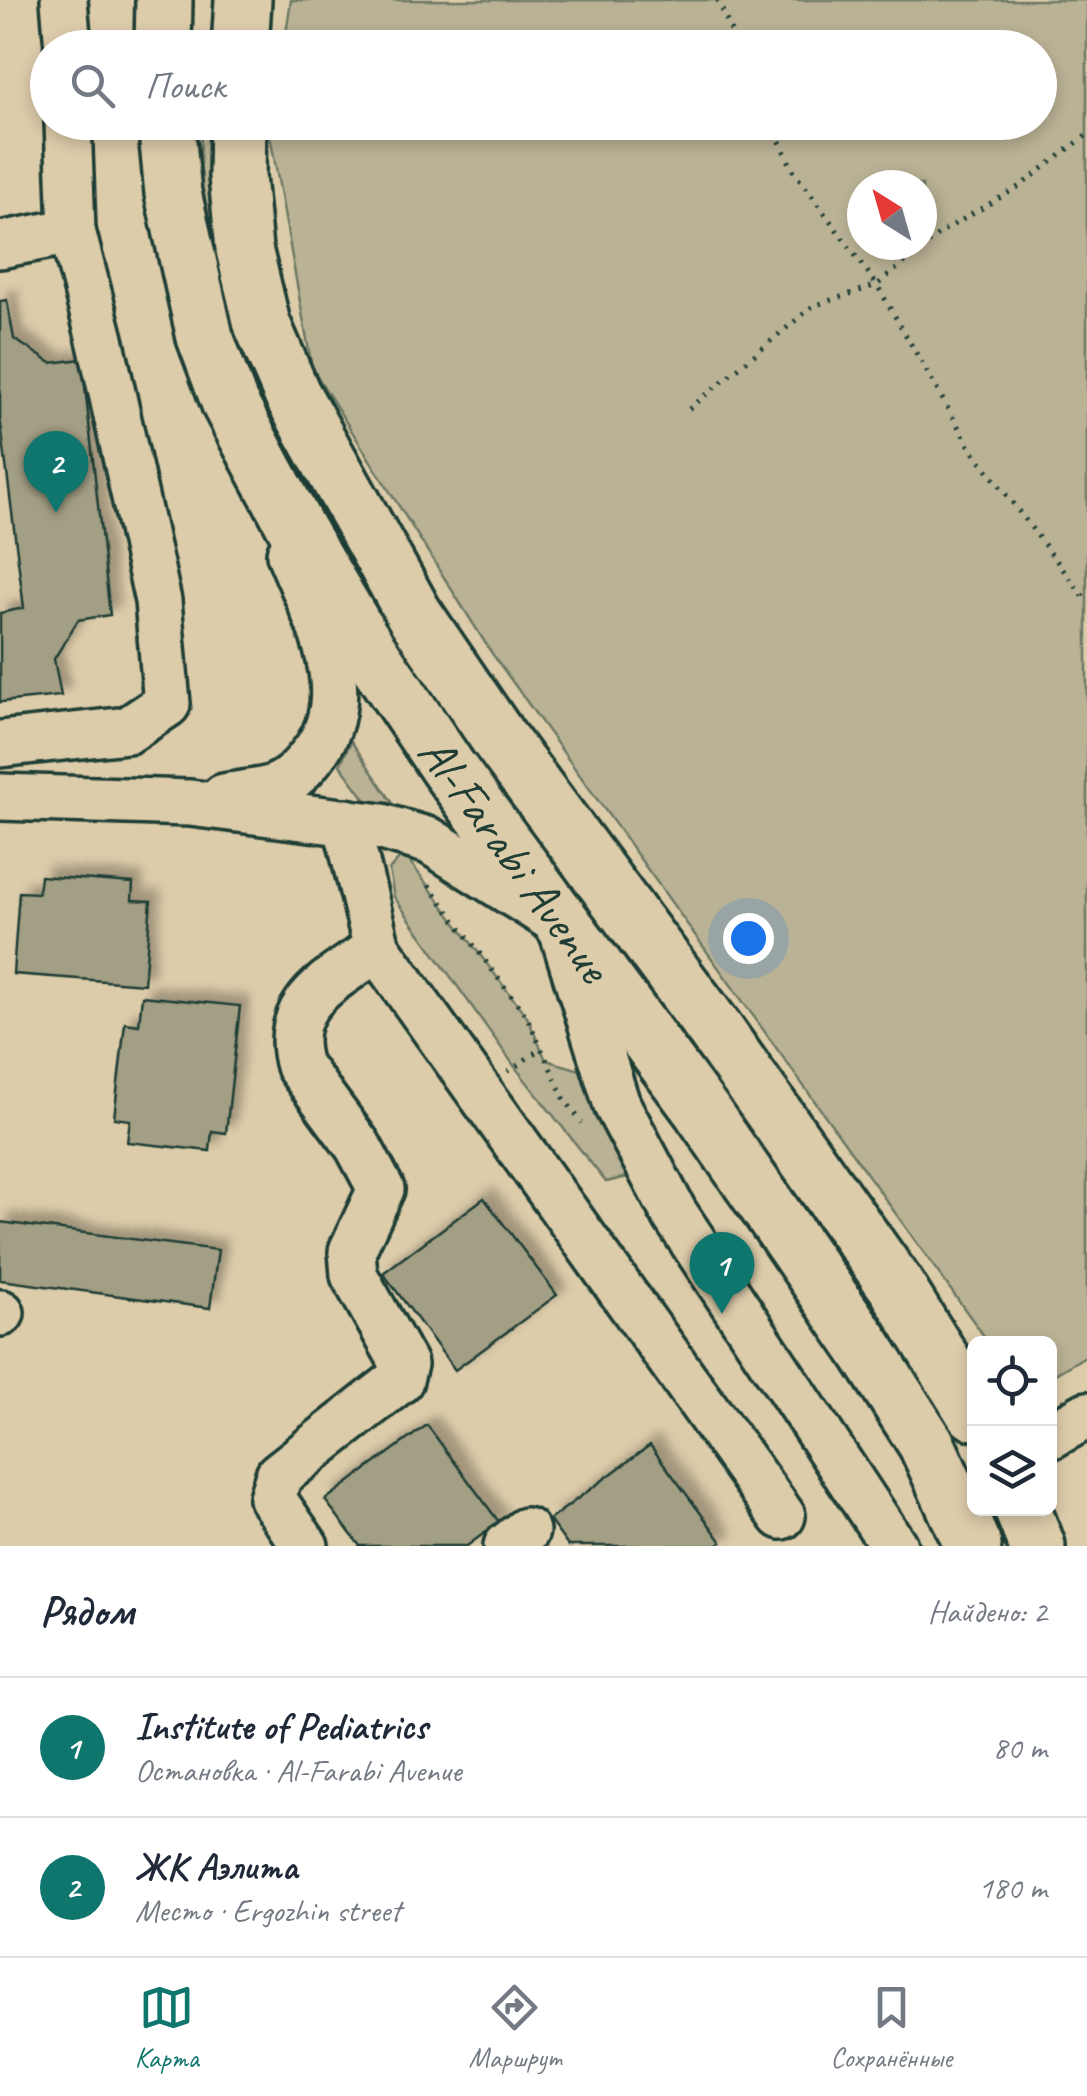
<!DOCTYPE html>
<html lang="ru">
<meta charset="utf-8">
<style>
:root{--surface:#fff;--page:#f2f2f3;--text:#1f2937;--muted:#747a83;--line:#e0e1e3;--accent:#0f766e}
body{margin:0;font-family:Caveat,sans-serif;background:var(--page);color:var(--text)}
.controls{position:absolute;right:30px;bottom:30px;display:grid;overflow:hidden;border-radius:15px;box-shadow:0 5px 15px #0003}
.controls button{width:90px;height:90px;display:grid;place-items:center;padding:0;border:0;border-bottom:2px solid var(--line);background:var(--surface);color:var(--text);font:50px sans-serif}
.compass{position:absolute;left:847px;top:170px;width:90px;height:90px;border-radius:50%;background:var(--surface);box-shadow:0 5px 15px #0003;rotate:323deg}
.you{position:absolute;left:748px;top:938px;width:35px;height:35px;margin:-25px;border:8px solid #fff;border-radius:50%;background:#1a73e8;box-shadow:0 0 0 15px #1a73e833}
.badge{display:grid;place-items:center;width:65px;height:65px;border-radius:50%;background:var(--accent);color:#fff;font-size:32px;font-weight:700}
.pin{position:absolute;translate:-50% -82px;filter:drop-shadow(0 2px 5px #0008)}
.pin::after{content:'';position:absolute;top:52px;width:35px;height:30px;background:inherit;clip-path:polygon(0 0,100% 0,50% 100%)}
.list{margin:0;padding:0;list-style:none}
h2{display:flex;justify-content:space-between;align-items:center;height:130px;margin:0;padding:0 40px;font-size:42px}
h2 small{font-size:32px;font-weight:400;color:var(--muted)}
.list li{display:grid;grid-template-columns:65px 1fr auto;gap:30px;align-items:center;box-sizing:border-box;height:140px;padding:0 40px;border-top:2px solid var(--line)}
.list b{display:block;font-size:38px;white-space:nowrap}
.list p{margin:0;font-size:32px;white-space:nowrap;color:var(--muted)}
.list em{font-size:32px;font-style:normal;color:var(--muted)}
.icon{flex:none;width:55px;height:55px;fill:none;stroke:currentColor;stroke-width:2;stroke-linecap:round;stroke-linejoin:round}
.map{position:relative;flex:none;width:1087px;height:1546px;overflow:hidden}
.search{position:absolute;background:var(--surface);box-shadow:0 5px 15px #0003;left:30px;right:30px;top:30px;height:110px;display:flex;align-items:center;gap:25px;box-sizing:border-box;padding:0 35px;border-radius:55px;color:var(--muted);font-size:38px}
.sheet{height:410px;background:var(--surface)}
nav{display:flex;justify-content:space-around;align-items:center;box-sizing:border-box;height:140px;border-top:2px solid var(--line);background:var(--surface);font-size:28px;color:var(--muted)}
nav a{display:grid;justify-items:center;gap:5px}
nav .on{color:var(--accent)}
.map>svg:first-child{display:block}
.green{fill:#bab295;stroke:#6c7864;stroke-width:2.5;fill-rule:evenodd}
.building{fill:#a39f85;stroke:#1f3d34;stroke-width:2.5;filter:url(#shadow)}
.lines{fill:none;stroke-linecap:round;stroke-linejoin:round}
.minor-casing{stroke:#1f3d34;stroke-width:52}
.major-casing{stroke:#1f3d34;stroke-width:62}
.path{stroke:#1f3d34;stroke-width:5;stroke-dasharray:2.5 8;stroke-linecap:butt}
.minor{stroke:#dca;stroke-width:45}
.major{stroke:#dca;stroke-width:55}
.labels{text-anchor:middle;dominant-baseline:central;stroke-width:9;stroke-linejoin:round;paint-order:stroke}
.street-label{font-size:50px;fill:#1f3d34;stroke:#dca}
</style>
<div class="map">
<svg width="1087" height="1546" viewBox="0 0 1087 1546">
<defs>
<filter id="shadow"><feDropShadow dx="9" dy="-9" stdDeviation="5" flood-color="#0004"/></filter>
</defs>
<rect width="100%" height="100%" fill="#dca"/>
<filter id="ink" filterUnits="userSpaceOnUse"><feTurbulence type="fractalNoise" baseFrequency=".01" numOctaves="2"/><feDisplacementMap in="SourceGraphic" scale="20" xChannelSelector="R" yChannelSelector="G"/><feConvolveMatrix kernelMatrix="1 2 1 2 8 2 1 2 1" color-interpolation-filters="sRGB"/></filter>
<g filter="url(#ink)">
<g class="green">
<path d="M291,0H1087V1355L1050,1377V1344L989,1343L491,652L312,368L270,135L272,122H1040V48L284,47ZM862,185H922V245H862Z"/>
<polygon points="201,123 221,123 219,189 443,687 862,1287 974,1486 430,701 250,392 200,189"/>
<polygon points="351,741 411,830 377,815 340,765"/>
<polygon points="404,854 527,1017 546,1060 594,1074 636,1175 606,1182 515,1067 394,897 389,870"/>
</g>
<g class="building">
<polygon points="7,300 14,339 51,363 82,359 110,615 78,620 54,659 61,696 0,702 0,613 24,608 0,417 0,301"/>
<polygon points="40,876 133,883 132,900 151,901 144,984 13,974 19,892 38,893"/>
<polygon points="142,996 240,1006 226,1133 212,1131 210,1151 127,1142 130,1120 114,1118 125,1023 139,1025"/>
<polygon points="484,1198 557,1295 455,1370 383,1273"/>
<polygon points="0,1222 218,1250 210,1308 0,1280"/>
<polygon points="427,1425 499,1522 467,1546 360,1546 325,1500"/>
<polygon points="650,1445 722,1542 717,1546 568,1546 549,1520"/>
</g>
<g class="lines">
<g class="minor-casing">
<g id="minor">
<polyline points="64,0 68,48"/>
<polyline points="0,245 72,231 68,122"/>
<polyline points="0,744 128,730 167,704 158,601 101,343 72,231"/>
<polyline points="0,797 190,803 382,827 430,841 560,923 617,1105 674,1213 894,1546"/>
<path d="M224,797C239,794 255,793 270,789C288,784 300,771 311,757C362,696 315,616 290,554"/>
<polyline points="346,822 377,948 782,1516"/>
<polyline points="0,1313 1,1313"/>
<polyline points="1050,1436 1087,1415"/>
<path d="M305,1546L272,1498L279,1475L400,1380L404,1364L354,1275L352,1251L381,1189L358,1146L299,1066C280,1001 333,981 377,948"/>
<polyline points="507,1546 526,1531"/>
</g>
</g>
<g class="major-casing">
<g id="major">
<polyline points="163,48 164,0"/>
<polyline points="240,48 243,0"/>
<polyline points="166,122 173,193 205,337 230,404 297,530 360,637 448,768 701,1110 864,1346 926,1443 973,1546"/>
<polyline points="238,122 237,176 244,249 262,324 292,394 414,614 499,739 715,1030 896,1286 974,1412"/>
<polyline points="1022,1508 1037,1546"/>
</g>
</g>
<g class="path">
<polyline points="718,0 738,48"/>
<polyline points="771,122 793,170 877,285 970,447 1087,601"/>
<polyline points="689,409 813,306 877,285 943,231 1020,186 1087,135"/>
<polyline points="429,885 527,1017 564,1098 582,1123"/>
<polyline points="508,1072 540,1049"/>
</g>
<use href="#minor" class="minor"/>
<use href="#major" class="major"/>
</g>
</g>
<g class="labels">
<g class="street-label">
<text transform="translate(515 859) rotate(54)">Al-Farabi Avenue</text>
</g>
</g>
</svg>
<div class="controls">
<button><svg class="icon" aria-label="locate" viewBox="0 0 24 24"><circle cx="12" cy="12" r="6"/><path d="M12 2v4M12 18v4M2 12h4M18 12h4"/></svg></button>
<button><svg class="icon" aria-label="layers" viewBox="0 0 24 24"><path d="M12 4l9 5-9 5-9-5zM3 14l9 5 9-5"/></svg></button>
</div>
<svg class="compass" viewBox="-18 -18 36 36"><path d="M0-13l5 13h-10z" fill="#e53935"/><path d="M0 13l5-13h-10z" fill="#747a83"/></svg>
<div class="you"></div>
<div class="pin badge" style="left:722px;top:1314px">1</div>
<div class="pin badge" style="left:56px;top:513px">2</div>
<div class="search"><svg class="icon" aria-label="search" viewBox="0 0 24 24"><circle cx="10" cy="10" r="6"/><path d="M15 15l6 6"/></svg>Поиск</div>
</div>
<section class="sheet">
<h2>Рядом<small>Найдено: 2</small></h2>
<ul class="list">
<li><span class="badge">1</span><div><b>Institute of Pediatrics</b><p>Остановка · Al-Farabi Avenue</p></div><em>80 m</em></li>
<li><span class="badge">2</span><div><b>ЖК Аэлита</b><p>Место · Ergozhin street</p></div><em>180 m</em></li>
</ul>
</section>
<nav>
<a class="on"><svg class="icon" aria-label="map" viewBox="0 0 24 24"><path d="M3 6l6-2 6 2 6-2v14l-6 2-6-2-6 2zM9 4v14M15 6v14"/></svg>Карта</a>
<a><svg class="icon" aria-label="directions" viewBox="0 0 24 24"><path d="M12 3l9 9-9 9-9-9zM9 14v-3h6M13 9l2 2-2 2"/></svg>Маршрут</a>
<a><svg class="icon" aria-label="saved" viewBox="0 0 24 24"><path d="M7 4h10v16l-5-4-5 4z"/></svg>Сохранённые</a>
</nav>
